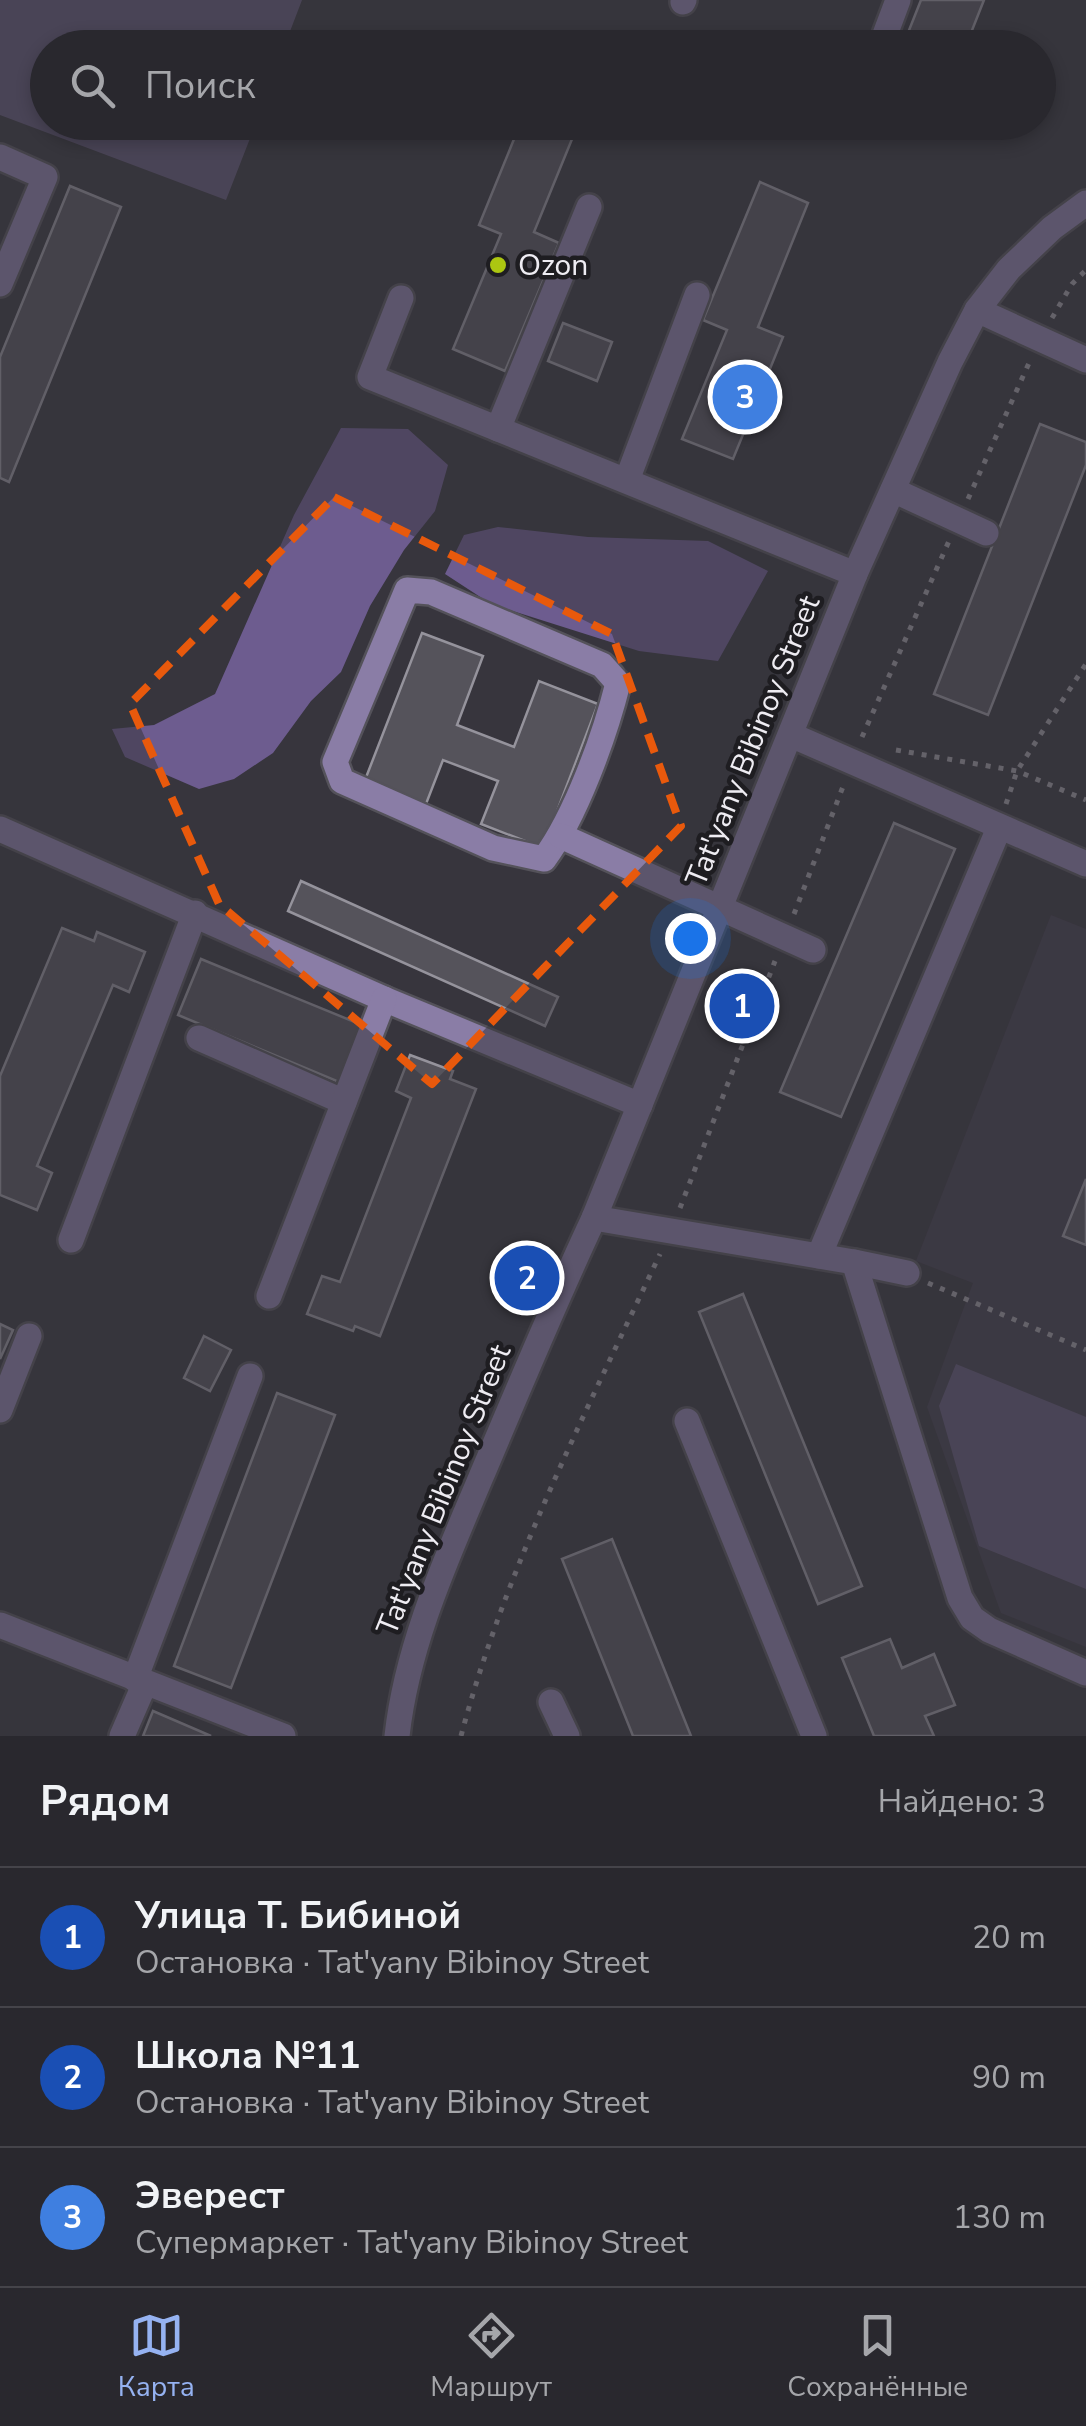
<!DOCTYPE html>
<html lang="ru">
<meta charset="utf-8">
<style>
:root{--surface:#29282e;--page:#35343a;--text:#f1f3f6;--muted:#a5a6aa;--line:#45444a;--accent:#95b2f1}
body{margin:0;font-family:"Nunito Sans",sans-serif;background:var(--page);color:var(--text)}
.you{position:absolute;left:690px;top:938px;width:35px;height:35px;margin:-25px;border:8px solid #fff;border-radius:50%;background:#1a73e8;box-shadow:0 0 0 15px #1a73e833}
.badge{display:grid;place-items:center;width:65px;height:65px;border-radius:50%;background:var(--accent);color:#fff;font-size:32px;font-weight:700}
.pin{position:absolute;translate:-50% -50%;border:5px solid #fff;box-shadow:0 2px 10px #0006}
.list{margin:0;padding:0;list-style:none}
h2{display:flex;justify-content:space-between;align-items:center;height:130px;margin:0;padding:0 40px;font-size:42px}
h2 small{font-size:32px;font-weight:400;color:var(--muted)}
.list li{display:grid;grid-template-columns:65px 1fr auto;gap:30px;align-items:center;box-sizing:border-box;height:140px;padding:0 40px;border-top:2px solid var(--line)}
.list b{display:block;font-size:38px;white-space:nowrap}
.list p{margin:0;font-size:32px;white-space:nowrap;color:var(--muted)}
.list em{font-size:32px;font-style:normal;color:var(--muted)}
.icon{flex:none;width:55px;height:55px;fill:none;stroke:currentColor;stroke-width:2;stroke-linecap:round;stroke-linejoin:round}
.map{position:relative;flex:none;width:1086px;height:1736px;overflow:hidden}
.search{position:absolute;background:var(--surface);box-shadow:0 5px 15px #0003;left:30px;right:30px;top:30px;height:110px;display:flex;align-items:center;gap:25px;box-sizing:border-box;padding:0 35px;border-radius:55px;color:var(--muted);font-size:38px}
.sheet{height:550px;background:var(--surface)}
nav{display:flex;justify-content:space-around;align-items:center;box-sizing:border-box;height:140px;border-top:2px solid var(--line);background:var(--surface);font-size:28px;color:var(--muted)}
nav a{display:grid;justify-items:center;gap:5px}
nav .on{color:var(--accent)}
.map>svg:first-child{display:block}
.built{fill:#423e4c}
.green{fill:#615876}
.forest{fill:#6d5c8f}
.building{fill:#55535b;stroke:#95939c;stroke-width:2.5}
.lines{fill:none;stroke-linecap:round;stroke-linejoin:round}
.minor-casing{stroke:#54525a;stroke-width:30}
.path{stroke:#9b99a0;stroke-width:5;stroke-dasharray:5 8;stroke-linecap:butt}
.minor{stroke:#8a7da6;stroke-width:25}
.marked{fill:none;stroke:#e8590c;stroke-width:8;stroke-dasharray:20 12;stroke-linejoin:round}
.poi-dot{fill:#acc611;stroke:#1e1d21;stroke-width:4}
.labels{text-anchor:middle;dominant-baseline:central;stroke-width:9;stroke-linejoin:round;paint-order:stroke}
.poi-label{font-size:30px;fill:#eeecf2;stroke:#1e1d21;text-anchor:start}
.street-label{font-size:30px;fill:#eeecf2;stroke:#1e1d21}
</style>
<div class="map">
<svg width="1086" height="1736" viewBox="0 0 1086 1736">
<rect width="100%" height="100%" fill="#37353d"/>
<polygon class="built" points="1051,915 1086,929 1086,1647 1001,1613 927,1407 973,1283 916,1261"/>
<g class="green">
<polygon points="0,0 302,0 284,47 48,48 48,122 256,123 226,200 0,115"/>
<polygon points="956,1364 1086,1417 1086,1589 979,1546 939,1406"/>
</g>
<g class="forest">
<polygon points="341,428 408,429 448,465 435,511 404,550 370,606 341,672 311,701 273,753 234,779 199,789 125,757 112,729 154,725 215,694 294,515"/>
<polygon points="498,527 588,537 708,541 768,571 718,661 639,651 491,604 445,574 464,535"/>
</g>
<g class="building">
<polygon points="921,0 984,0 965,48 902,48"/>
<polygon points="521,122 579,122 534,232 559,243 505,371 453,349 501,234 479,225"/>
<polygon points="760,182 808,203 758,327 783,337 733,459 682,439 727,330 703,320"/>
<polygon points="70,186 121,207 9,482 0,478 0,357"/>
<polygon points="563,323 612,342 597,381 548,361"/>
<polygon points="1040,424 1086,442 1086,465 988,715 934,694"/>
<polygon points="422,633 483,656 457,725 514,747 539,681 598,704 543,848 481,824 498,781 443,760 426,804 365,780"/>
<polygon points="894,823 955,849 841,1117 780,1092"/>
<polygon points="301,881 558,997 545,1026 288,911"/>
<polygon points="62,928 94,941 97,932 145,952 129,992 113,985 37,1166 52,1173 37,1210 0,1195 0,1076"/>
<polygon points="201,959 362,1025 339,1082 178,1015"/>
<polygon points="410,1055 453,1071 450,1079 476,1089 380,1336 355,1326 353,1331 307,1314 322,1276 340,1282 411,1098 396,1091"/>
<polygon points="1086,1179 1086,1245 1063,1236"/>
<polygon points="743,1294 862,1586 818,1604 699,1312"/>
<polygon points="0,1324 13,1330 0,1359"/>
<polygon points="204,1336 231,1350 210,1391 184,1378"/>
<polygon points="277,1393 335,1415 231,1688 174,1666"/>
<polygon points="612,1539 691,1736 633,1736 562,1559"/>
<polygon points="890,1639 902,1668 934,1654 955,1705 925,1716 934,1736 874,1736 842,1658"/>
<polygon points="153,1711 211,1736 143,1736"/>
</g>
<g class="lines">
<g class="minor-casing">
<g id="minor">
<polyline points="683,2 684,0"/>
<polyline points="880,48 898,0"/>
<polyline points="0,157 45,177 0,284"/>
<polyline points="401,298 370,377 855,574"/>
<polyline points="977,310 1086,360"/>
<polyline points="498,429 589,207"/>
<polyline points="627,480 697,295"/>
<polyline points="893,490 986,533"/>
<path d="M407,590L431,592L602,665L618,683C605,735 576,816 544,859L493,848L342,781L335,762Z"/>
<polyline points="791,735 1086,864"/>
<polyline points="0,829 384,999 640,1105"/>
<polyline points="561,836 813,950"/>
<polyline points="199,1038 344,1102"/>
<polyline points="594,1218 854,1262 960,1598 972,1618 989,1630 1086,1673"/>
<polyline points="71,1240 195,913"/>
<polyline points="819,1256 999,828"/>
<polyline points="854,1262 907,1273"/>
<polyline points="269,1296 384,999"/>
<polyline points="0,1410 29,1336"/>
<polyline points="687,1421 814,1736"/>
<polyline points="0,1625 283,1736"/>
<polyline points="135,1679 250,1376"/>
<polyline points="551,1702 567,1736"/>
<polyline points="122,1736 145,1683"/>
<path d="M397,1736C407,1645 446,1560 481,1477C518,1390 554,1303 594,1218L855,574L950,362L977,310L1009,269L1052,228L1086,203"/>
</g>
</g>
<g class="path">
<polyline points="1052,318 1072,284 1086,270"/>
<polyline points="968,499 1029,363"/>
<polyline points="862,737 949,541"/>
<polyline points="896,750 1017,771 1086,800"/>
<polyline points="1006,804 1017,771 1086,664"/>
<polyline points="794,914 844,784"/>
<polyline points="680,1208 775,961"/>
<polyline points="928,1283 1086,1350"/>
<path d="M461,1736C506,1567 586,1412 660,1254"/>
</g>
<use href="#minor" class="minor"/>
</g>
<path d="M0 0H1086V1736H0ZM334,497L612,634L681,826L432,1084L219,904L130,704Z" fill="#37353d" fill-opacity=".55" fill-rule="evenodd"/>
<path class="marked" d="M334,497L612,634L681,826L432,1084L219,904L130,704Z"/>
<circle class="poi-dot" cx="498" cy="265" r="10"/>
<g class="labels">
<g class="poi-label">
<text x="518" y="265">Ozon</text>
</g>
<g class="street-label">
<text transform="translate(753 741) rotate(-68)">Tat'yany Bibinoy Street</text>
<text transform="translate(444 1490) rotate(-68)">Tat'yany Bibinoy Street</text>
</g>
</g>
</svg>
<div class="you"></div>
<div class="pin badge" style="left:742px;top:1006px;background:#1a4fb4">1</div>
<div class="pin badge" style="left:527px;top:1278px;background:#1a4fb4">2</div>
<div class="pin badge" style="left:745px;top:397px;background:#3f7fe0">3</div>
<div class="search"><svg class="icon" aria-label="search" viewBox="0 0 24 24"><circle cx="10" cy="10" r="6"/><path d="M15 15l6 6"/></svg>Поиск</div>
</div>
<section class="sheet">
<h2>Рядом<small>Найдено: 3</small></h2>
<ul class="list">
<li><span class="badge" style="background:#1a4fb4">1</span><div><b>Улица Т. Бибиной</b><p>Остановка · Tat'yany Bibinoy Street</p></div><em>20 m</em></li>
<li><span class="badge" style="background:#1a4fb4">2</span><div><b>Школа №11</b><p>Остановка · Tat'yany Bibinoy Street</p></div><em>90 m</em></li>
<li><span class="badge" style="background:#3f7fe0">3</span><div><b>Эверест</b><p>Супермаркет · Tat'yany Bibinoy Street</p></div><em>130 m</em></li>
</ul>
</section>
<nav>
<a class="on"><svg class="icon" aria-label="map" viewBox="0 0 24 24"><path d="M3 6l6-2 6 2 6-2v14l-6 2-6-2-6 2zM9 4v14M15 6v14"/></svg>Карта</a>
<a><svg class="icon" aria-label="directions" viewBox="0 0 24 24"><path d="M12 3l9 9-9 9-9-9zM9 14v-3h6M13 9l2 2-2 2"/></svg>Маршрут</a>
<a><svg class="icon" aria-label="saved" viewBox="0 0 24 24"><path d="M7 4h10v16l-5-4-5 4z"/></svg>Сохранённые</a>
</nav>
